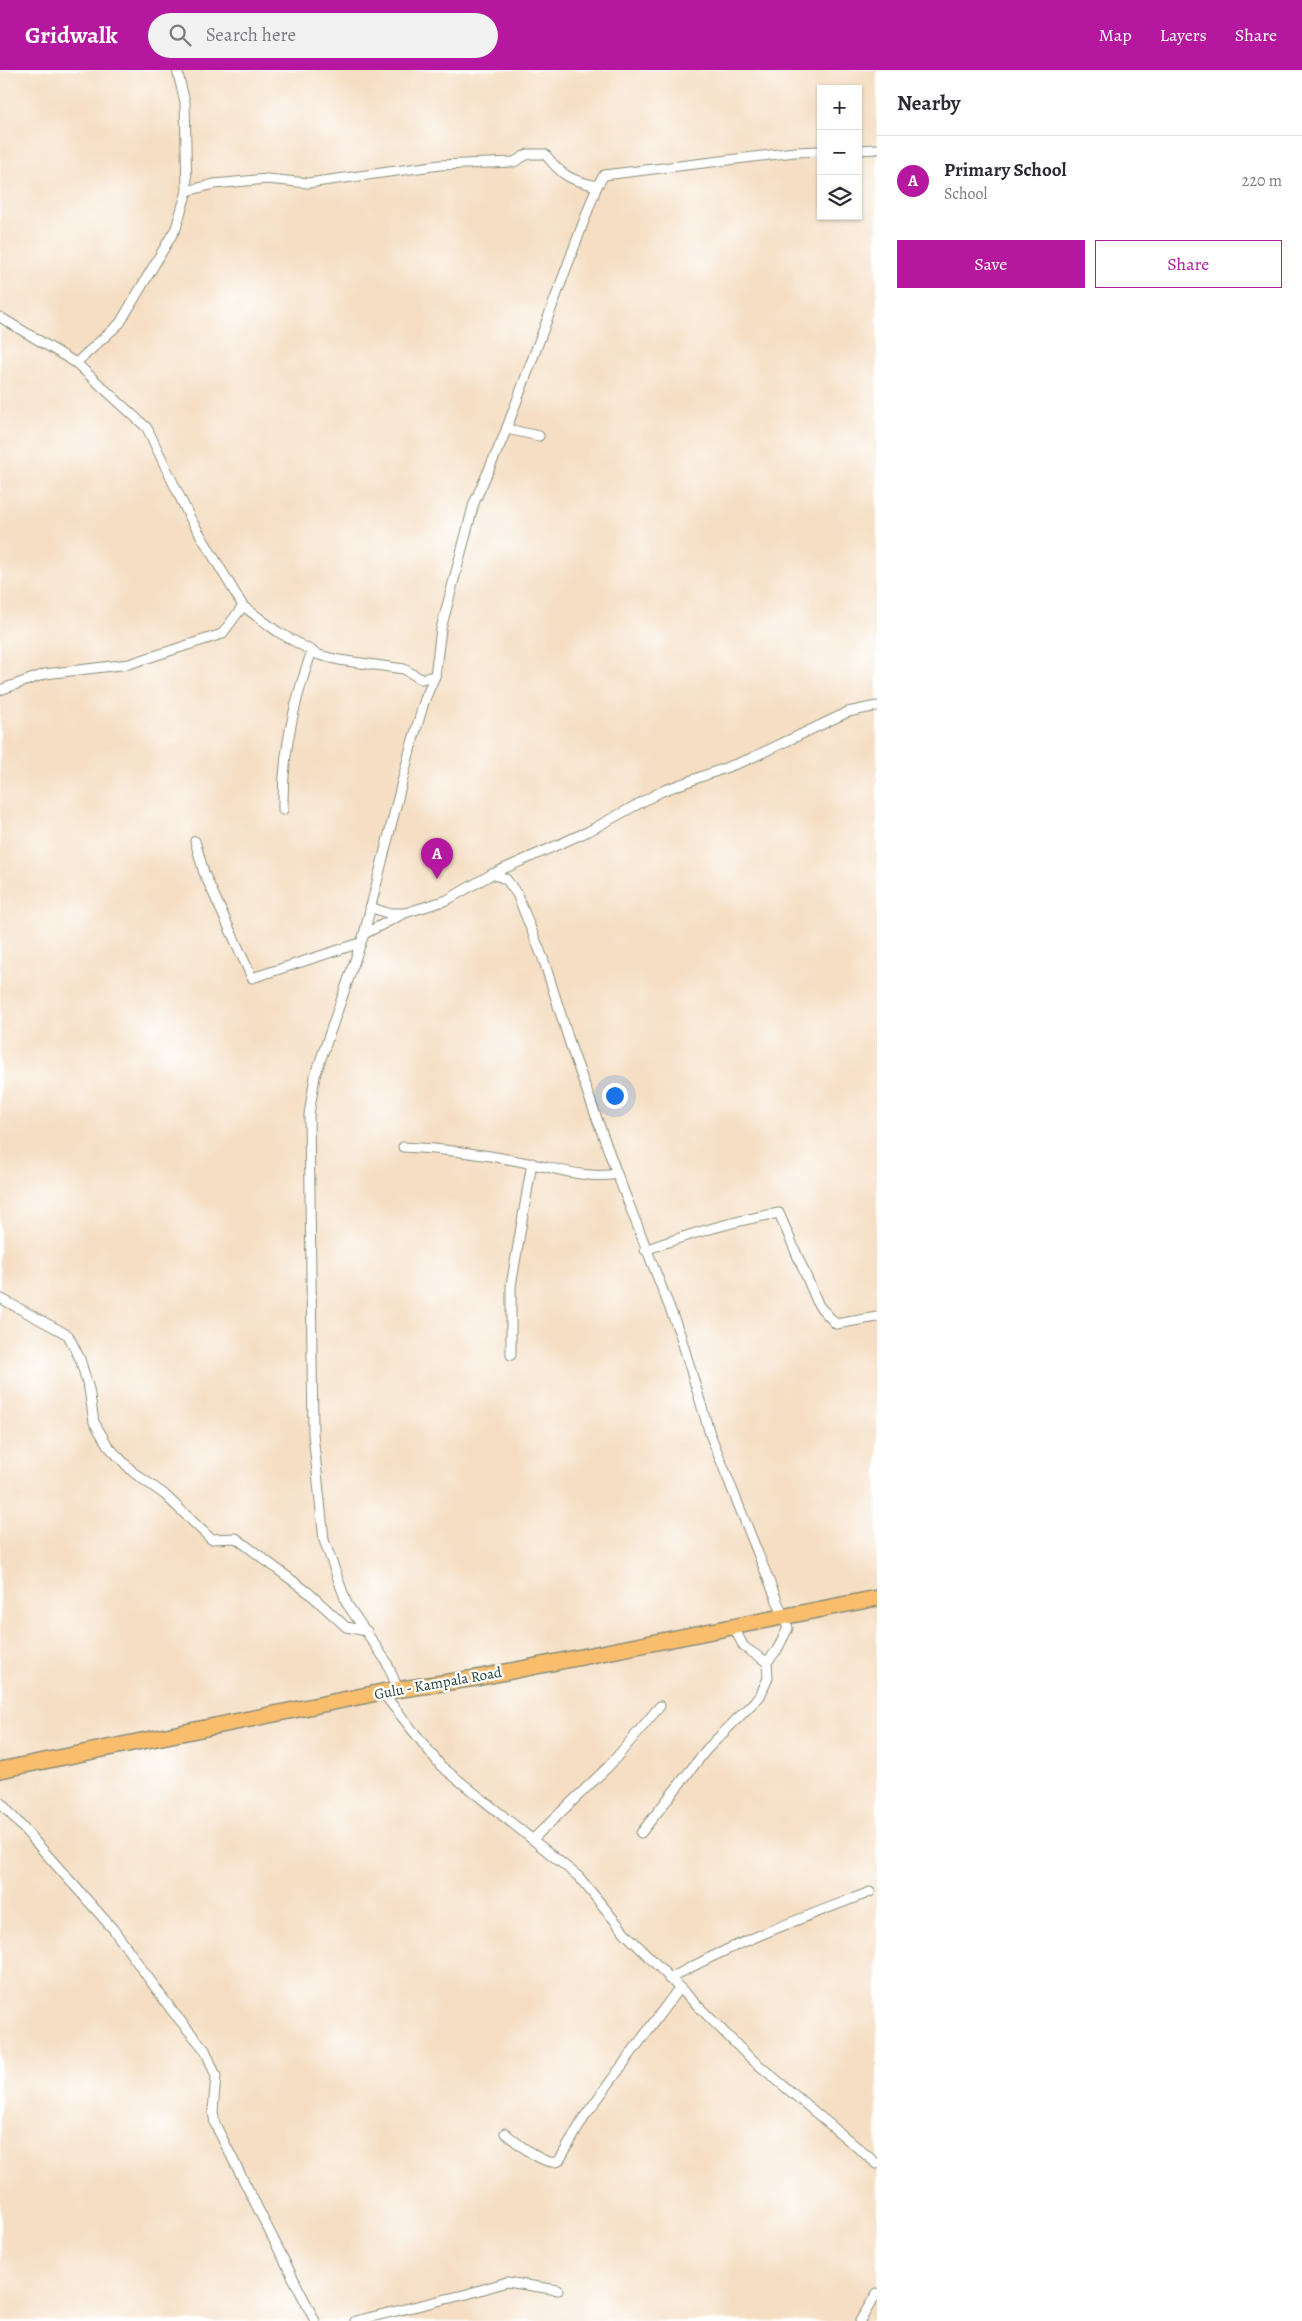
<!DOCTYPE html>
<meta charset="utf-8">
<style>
:root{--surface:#fff;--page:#f2f2f3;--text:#2b2b33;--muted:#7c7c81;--line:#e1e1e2;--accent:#b5179e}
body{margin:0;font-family:Alegreya,serif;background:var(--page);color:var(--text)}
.controls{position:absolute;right:15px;top:15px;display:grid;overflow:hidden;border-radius:0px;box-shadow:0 1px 4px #0004}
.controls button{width:45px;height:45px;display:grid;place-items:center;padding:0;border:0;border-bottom:1px solid var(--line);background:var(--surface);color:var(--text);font:25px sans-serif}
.you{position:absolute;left:614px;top:1025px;width:18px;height:18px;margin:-12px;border:4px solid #fff;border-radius:50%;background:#1a73e8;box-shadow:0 0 0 8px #1a73e833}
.badge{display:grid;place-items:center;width:32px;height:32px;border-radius:50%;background:var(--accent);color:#fff;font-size:16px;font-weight:700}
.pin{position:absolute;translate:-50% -41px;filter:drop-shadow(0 1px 2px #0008)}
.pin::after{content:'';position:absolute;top:26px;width:18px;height:15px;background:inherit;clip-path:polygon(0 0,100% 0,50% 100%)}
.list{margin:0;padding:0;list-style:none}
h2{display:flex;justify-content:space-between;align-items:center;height:65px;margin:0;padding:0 20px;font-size:21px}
h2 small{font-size:16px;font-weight:400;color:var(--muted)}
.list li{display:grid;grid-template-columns:32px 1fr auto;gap:15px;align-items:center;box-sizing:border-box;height:90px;padding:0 20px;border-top:1px solid var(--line)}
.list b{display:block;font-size:19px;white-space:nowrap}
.list p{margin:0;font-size:16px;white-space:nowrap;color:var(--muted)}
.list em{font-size:16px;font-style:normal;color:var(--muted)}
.actions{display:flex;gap:10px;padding:15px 20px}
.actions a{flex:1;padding:11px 0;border:1px solid var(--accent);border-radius:0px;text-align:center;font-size:18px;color:var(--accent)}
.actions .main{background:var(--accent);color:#fff}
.icon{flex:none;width:28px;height:28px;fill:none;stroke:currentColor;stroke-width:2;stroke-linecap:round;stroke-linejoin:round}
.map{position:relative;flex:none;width:877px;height:2251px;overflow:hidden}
header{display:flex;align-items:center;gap:30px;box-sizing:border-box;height:70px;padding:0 25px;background:var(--accent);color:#fff}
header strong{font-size:24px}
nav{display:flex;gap:28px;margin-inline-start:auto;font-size:18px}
.search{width:350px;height:45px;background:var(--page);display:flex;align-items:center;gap:12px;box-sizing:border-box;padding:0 18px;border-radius:28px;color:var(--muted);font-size:19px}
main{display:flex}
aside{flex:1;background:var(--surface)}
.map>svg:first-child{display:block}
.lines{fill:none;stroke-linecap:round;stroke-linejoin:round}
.street-casing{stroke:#8a8e7c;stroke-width:11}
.primary-casing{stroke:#8a8e7c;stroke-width:18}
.street{stroke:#fff;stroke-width:9}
.primary{stroke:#f9be6d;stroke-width:15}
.labels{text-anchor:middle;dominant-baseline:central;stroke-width:4.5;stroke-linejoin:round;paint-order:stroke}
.street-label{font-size:15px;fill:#1f3d34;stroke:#fff}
</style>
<header>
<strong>Gridwalk</strong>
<div class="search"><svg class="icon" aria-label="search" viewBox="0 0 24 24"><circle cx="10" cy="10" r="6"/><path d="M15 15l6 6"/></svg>Search here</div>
<nav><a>Map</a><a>Layers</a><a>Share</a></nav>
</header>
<main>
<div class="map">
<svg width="877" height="2251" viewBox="0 0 877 2251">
<rect width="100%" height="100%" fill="#fff"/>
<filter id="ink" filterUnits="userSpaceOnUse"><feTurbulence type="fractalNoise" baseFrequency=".02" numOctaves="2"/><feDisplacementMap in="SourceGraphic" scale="10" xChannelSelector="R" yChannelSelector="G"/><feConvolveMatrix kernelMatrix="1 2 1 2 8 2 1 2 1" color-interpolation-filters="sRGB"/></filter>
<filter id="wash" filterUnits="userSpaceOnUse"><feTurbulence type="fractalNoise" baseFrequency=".0096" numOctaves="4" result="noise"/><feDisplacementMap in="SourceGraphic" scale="20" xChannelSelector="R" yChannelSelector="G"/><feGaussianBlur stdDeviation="1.12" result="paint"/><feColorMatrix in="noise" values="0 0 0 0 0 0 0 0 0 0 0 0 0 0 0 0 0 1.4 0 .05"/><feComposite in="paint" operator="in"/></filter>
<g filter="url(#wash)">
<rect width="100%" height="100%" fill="#f5dec3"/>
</g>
<g filter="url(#ink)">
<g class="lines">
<g class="street-casing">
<g id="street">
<polyline points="858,80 877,79"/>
<path d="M187,121L214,114L267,109L308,113L440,95L514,92L528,84H545C562,106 570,110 597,116"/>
<polyline points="0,247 76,293 147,358 189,446 243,536"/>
<polyline points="76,293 120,253 176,158 187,121 185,32 177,0"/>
<polyline points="507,359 539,366"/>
<polyline points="0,620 45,604 129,594 222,564 243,536 278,562 319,585 339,590 404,599 421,609 435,606"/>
<path d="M283,740C282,687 294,631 312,581"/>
<polyline points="195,771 204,803 252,908 360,873"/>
<polyline points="492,804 589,761 662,721 747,690 848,642 877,636"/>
<polyline points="370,837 387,843 404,843"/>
<path d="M364,864L405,843L447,830L492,804L506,809L517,824L544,891L572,980L617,1104C588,1109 561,1100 533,1094C491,1085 446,1079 403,1077"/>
<polyline points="617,1104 680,1264 710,1364 788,1558 777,1580 767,1592 768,1608 760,1626 707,1679 641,1763"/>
<path d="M645,1180C689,1164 733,1151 779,1143L819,1236L836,1254L877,1247"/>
<polyline points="0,1228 68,1265 80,1289 89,1319 94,1352 108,1376 134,1403 164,1424 211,1469 236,1468 309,1523 346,1557 367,1561"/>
<polyline points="511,1285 511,1216 532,1093"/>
<polyline points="733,1556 744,1577 767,1592"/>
<polyline points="398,1619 386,1591 347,1534 324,1470 313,1364 309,1045 315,1006 364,864 410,680 425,629 435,606 441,559 474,433 503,368 597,116 604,105 795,82 821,81"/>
<polyline points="382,1622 441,1696 579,1807 625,1863 748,1986 877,2094"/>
<polyline points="0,1732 113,1859 173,1942 205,1980 216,2006 213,2041 215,2054 315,2251"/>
<polyline points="533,1769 609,1696 660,1636"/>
<path d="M669,1909C733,1873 802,1848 870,1822"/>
<path d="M505,2063C515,2071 545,2098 559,2091L585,2046L679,1918"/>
<polyline points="355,2251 467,2224 507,2212 558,2220"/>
<polyline points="860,2251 877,2223"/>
</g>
</g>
<g class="primary-casing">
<polyline id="primary" points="0,1700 382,1622 476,1608 877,1528"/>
</g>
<use href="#street" class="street"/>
<use href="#primary" class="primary"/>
</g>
</g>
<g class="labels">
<g class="street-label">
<text transform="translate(438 1613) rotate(-10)">Gulu - Kampala Road</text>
</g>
</g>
</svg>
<div class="controls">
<button>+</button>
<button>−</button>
<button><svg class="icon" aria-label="layers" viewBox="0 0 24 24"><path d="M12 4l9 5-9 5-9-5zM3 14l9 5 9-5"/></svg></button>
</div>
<div class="you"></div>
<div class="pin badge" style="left:437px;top:809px">A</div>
</div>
<aside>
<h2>Nearby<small></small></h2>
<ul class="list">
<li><span class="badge">A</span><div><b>Primary School</b><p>School</p></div><em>220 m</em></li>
</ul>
<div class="actions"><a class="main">Save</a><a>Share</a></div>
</aside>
</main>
